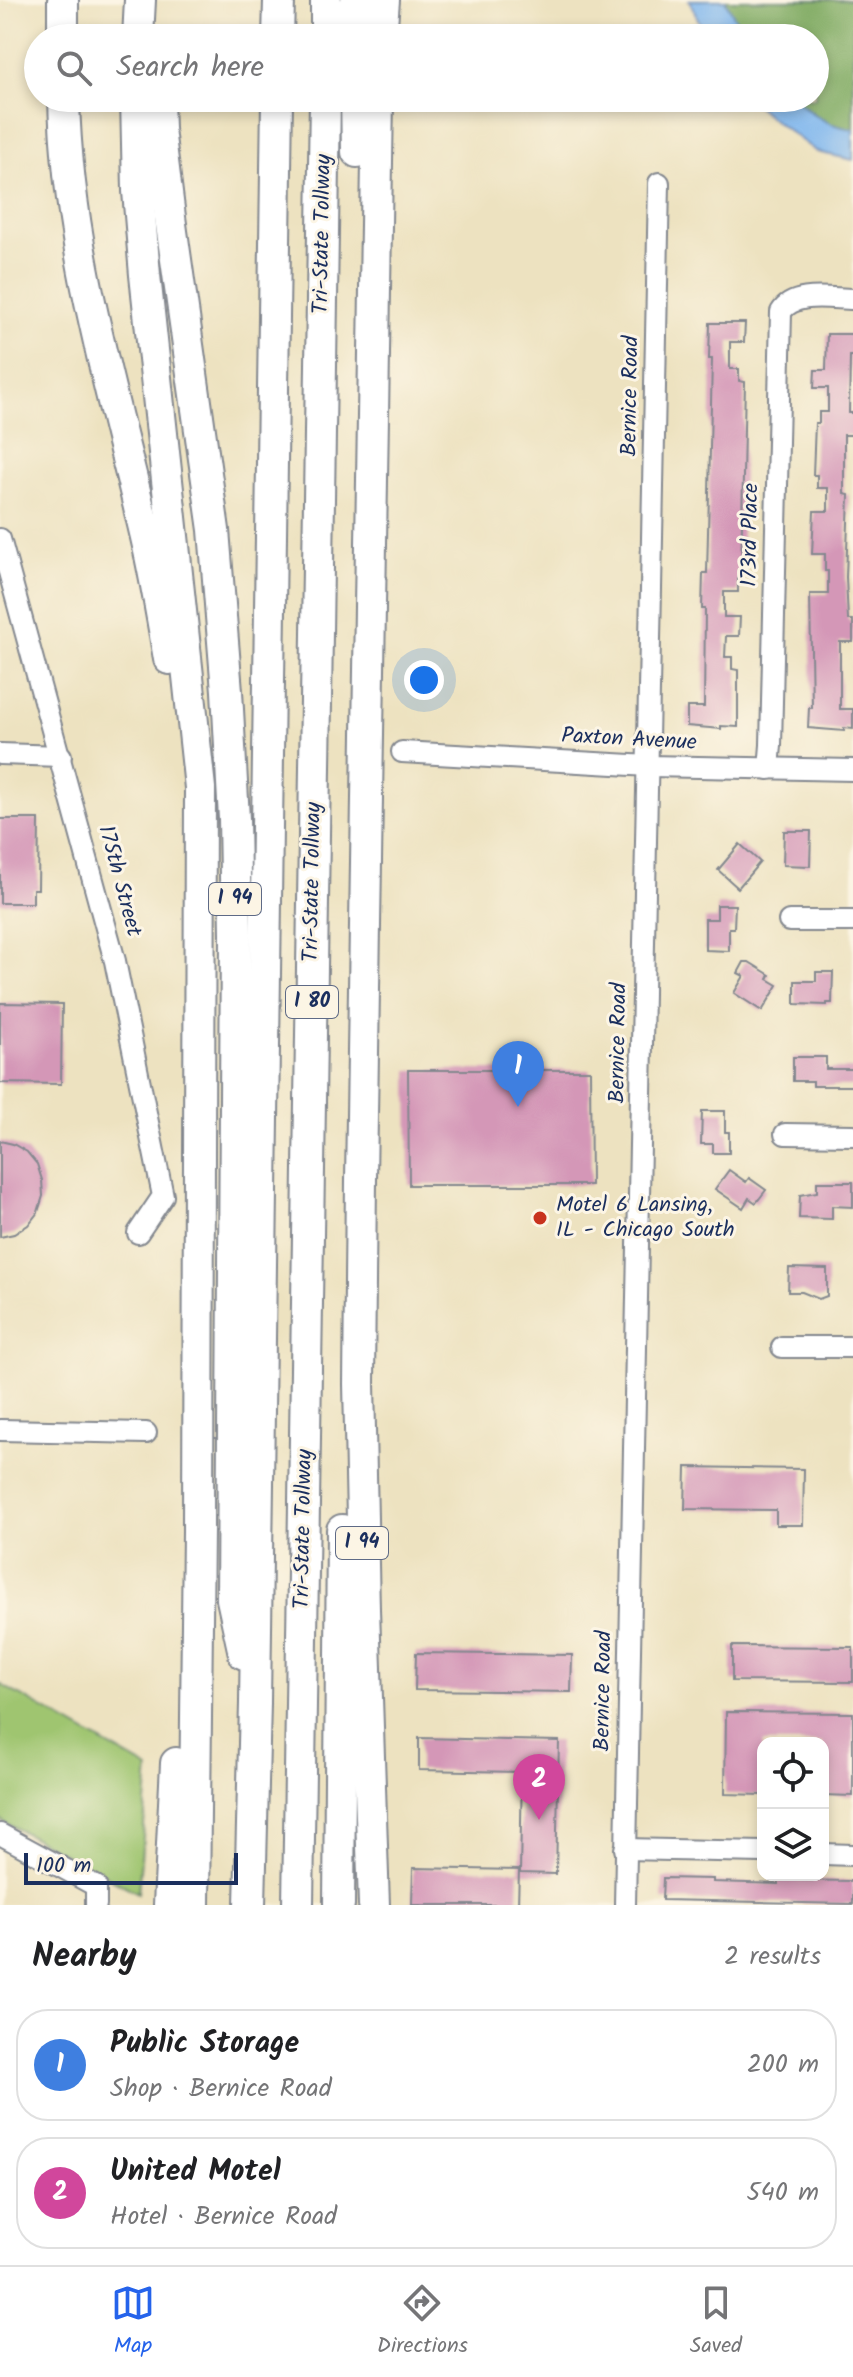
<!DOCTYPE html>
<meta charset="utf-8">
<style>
:root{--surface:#fff;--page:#f6f6f6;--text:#202124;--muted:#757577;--line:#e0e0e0;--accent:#2563eb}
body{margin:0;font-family:Kalam,sans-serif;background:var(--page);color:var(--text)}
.controls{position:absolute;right:24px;bottom:24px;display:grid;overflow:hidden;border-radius:16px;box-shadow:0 4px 12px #0003}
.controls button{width:72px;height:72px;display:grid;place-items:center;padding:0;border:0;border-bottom:2px solid var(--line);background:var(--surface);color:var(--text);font:40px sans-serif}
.scale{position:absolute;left:24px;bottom:20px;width:214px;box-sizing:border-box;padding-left:8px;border:4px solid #1b2f5e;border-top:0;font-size:22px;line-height:28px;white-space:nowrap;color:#1b2f5e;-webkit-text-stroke:6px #fcf5e5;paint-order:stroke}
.you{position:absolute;left:424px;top:680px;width:28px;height:28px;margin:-20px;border:6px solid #fff;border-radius:50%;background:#1a73e8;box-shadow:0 0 0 12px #1a73e833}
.badge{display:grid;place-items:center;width:52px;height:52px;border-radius:50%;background:var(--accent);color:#fff;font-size:26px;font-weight:700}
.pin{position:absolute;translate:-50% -66px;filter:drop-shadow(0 2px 4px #0008)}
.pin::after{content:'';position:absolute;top:42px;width:28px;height:24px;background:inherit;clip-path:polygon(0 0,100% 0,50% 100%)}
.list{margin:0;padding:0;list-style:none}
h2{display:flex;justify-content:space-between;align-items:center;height:104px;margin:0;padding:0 32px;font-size:34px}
h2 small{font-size:26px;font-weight:400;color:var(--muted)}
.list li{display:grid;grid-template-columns:52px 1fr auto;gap:24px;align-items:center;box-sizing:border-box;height:112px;margin:0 16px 16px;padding:0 16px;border:2px solid var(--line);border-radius:32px}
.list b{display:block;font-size:30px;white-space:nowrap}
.list p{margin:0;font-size:26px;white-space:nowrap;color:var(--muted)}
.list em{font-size:26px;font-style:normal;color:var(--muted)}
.icon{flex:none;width:44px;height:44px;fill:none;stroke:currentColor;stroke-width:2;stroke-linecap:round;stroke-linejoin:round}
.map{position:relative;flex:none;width:853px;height:1905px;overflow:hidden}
.search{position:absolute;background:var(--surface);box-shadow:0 4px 12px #0003;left:24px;right:24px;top:24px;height:88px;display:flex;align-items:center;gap:20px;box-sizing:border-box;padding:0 28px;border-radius:44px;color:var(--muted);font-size:30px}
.sheet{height:360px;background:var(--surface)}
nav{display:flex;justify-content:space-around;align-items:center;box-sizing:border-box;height:112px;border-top:2px solid var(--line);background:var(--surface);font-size:22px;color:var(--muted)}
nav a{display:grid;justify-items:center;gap:4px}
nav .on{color:var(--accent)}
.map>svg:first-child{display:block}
.green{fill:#9fc570;stroke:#5d7a67;stroke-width:2}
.forest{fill:#7faa62;stroke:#4d6c60;stroke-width:2}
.water{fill:#7eb6ee;stroke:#4c72a6;stroke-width:2}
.building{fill:#d497b7}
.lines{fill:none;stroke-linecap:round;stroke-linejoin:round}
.minor-casing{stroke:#84888f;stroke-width:24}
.highway-casing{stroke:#84888f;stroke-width:34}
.minor{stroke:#fff;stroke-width:20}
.highway{stroke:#fff;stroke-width:30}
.poi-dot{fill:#c8321e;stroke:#fcf5e5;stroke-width:3}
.labels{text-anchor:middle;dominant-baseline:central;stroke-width:6;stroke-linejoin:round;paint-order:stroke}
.shield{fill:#fcf5e5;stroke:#5e6a86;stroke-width:2}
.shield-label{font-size:20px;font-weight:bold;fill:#1b2f5e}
.street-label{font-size:22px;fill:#1b2f5e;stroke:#fcf5e5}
.poi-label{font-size:22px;fill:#1b2f5e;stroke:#fcf5e5;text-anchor:start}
</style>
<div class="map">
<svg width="853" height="1905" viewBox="0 0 853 1905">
<rect width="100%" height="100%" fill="#fcf5e5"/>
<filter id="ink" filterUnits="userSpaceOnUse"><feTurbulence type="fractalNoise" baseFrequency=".0125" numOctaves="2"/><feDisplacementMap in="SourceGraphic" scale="16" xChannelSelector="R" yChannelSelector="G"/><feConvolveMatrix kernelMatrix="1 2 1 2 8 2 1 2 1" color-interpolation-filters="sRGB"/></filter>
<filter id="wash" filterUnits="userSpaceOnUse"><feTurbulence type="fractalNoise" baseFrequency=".006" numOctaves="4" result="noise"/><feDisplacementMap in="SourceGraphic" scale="32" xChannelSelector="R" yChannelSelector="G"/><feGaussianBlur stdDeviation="1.8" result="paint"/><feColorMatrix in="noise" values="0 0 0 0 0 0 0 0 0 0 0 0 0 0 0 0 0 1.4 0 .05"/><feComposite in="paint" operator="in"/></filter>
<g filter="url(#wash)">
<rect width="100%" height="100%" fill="#ede2c0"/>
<polygon class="green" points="0,1684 149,1769 138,1893 0,1820"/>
<polygon class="forest" points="719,0 853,0 853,130 828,123 791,98 815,98 815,38 738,38"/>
<g class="water">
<polygon points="689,0 725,0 746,38 707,38"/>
<path d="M748,98H794C813,115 827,126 853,129V160L817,152L771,118Z"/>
</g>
<g id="blocks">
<g class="building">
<polygon points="710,323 745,323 744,342 730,342 730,369 739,369 739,381 745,382 741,570 738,570 738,592 724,592 724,617 740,617 739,636 726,636 725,657 732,657 732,669 738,670 738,727 721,726 721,729 687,726 687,707 704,707 705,609 702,609 703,573 707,573 709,493 712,359 709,359"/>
<polygon points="827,334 853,334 853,356 850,356 849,413 853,413 853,435 844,435 844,494 849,495 846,577 848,620 853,620 853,642 840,642 840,709 853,709 853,729 844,728 844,731 808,728 809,708 812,708 810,594 828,594 828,571 825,571 825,554 812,554 814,511 828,511 828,488 817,488 817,475 813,475 815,423 819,423 819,412 828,412 828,388 814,388 815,370 826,370"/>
<polygon points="0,819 39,819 38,889 33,889 33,903 0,903"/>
<polygon points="784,831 811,831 810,866 783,865"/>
<polygon points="740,844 760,862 738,888 718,870"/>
<polygon points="717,905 735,905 734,928 729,928 729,951 705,950 705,919 717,919"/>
<polygon points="744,962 749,962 770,975 768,979 778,985 762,1011 734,993 744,976 738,973"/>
<polygon points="816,972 833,972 832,1003 827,1003 827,1005 795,1004 795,981 816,981"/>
<polygon points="0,1003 62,1004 61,1084 0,1083"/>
<polygon points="793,1057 826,1057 826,1069 853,1069 853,1086 813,1086 813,1081 793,1081"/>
<polygon points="408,1070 590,1070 591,1185 409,1185"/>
<polygon points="702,1111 725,1111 725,1132 729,1132 729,1153 713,1153 713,1144 701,1144"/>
<polygon points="0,1141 13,1144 27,1152 37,1164 42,1180 43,1196 38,1212 28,1225 14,1234 0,1237"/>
<polygon points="729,1170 746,1182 749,1178 766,1190 756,1203 749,1198 743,1208 715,1189"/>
<polygon points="817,1182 853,1182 853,1207 832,1206 832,1219 799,1218 800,1195 817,1192"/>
<polygon points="789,1268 827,1269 827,1296 819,1299 802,1292 788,1292"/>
<polygon points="686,1467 804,1469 803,1525 776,1525 776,1510 685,1509"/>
<polygon points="732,1646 853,1647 853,1682 732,1681"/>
<polygon points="416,1653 572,1655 571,1692 415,1690"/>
<polygon points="726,1712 853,1713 853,1796 823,1795 823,1743 763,1743 763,1795 725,1794"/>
<polygon points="419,1738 559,1741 556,1874 520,1873 522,1772 419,1770"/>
<polygon points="413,1868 519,1870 518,1905 412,1905"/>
<polygon points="663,1878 713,1879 713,1882 778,1884 778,1880 853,1881 853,1904 662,1900"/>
</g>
</g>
</g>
<g filter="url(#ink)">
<use href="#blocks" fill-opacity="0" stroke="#84888f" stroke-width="2"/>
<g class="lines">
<g class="minor-casing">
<g id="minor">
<polyline points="0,539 115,961 163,1196 138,1233"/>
<polyline points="402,752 649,766 853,770"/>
<polyline points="0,754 61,756"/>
<path d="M769,769L771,745L781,312C794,291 831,299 853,299"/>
<polyline points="789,921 853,921"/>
<polyline points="785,1134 853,1135"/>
<polyline points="782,1347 853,1347"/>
<polyline points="0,1430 146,1433"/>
<polyline points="0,1834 96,1886 96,1905"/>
<polyline points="625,1849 763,1852"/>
<polyline points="823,1854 853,1855"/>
<polyline points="625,1905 659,183"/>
</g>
</g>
<g class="highway-casing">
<g id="highway">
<polyline points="63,0 63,38"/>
<polyline points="356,0 356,38"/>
<polyline points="138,38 140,0"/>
<polyline points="278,38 279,0"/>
<polyline points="326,38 326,0"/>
<polyline points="381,38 384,0"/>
<path d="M64,98C67,246 112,390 145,533C155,575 162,617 169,659"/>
<polyline points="136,98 138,191 145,275 200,788 198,1530 194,1905"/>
<polyline points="158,98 159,129 170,217 214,530 227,691 234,819 236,934 232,1599 244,1654"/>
<polyline points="356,98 357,152"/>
<polyline points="169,1905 176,1763"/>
<polyline points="250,1905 255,1703 277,98"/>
<polyline points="298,1905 325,98"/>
<polyline points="339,1905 342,1530"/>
<polyline points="374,1905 364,1609 359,1384 361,1180 378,98"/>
</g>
</g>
<use href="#minor" class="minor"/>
<use href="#highway" class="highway"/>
</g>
</g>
<circle class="poi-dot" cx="540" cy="1218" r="8"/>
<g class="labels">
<g class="shield">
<rect x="209" y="883" width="52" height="32" rx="6"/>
<rect x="286" y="986" width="52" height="32" rx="6"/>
<rect x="336" y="1527" width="52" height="32" rx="6"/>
</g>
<g class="shield-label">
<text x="235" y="899">I 94</text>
<text x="312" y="1002">I 80</text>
<text x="362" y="1543">I 94</text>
</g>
<g class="street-label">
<text transform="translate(323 234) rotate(-89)">Tri-State Tollway</text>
<text transform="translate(631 396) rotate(-89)">Bernice Road</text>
<text transform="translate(751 535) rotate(-89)">173rd Place</text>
<text transform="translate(629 740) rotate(3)">Paxton Avenue</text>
<text transform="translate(119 881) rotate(75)">175th Street</text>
<text transform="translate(313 882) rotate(-89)">Tri-State Tollway</text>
<text transform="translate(619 1043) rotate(-89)">Bernice Road</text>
<text transform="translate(304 1529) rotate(-89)">Tri-State Tollway</text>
<text transform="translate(604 1691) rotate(-89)">Bernice Road</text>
</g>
<g class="poi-label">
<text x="556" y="1205">Motel 6 Lansing,<tspan x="556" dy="25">IL - Chicago South</tspan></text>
</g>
</g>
</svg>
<div class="controls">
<button><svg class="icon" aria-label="locate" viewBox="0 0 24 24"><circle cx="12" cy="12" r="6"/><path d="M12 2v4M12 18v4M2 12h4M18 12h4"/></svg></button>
<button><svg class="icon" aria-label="layers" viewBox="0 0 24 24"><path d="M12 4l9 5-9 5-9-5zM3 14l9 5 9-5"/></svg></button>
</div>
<div class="scale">100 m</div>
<div class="you"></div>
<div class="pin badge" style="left:518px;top:1107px;background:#3f7fe0">1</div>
<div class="pin badge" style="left:539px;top:1820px;background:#d1479c">2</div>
<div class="search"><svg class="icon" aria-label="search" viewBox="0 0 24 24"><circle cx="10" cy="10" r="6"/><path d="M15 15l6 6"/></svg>Search here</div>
</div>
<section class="sheet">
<h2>Nearby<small>2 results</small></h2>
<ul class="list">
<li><span class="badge" style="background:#3f7fe0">1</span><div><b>Public Storage</b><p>Shop · Bernice Road</p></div><em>200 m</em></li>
<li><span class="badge" style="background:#d1479c">2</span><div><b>United Motel</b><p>Hotel · Bernice Road</p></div><em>540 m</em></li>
</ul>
</section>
<nav>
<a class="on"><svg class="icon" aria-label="map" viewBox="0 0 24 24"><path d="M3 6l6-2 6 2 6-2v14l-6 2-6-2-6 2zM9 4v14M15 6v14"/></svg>Map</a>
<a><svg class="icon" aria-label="directions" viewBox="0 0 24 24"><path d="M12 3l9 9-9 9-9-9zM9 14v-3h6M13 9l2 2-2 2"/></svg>Directions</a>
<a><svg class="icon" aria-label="saved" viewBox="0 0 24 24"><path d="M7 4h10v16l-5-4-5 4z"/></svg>Saved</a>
</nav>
